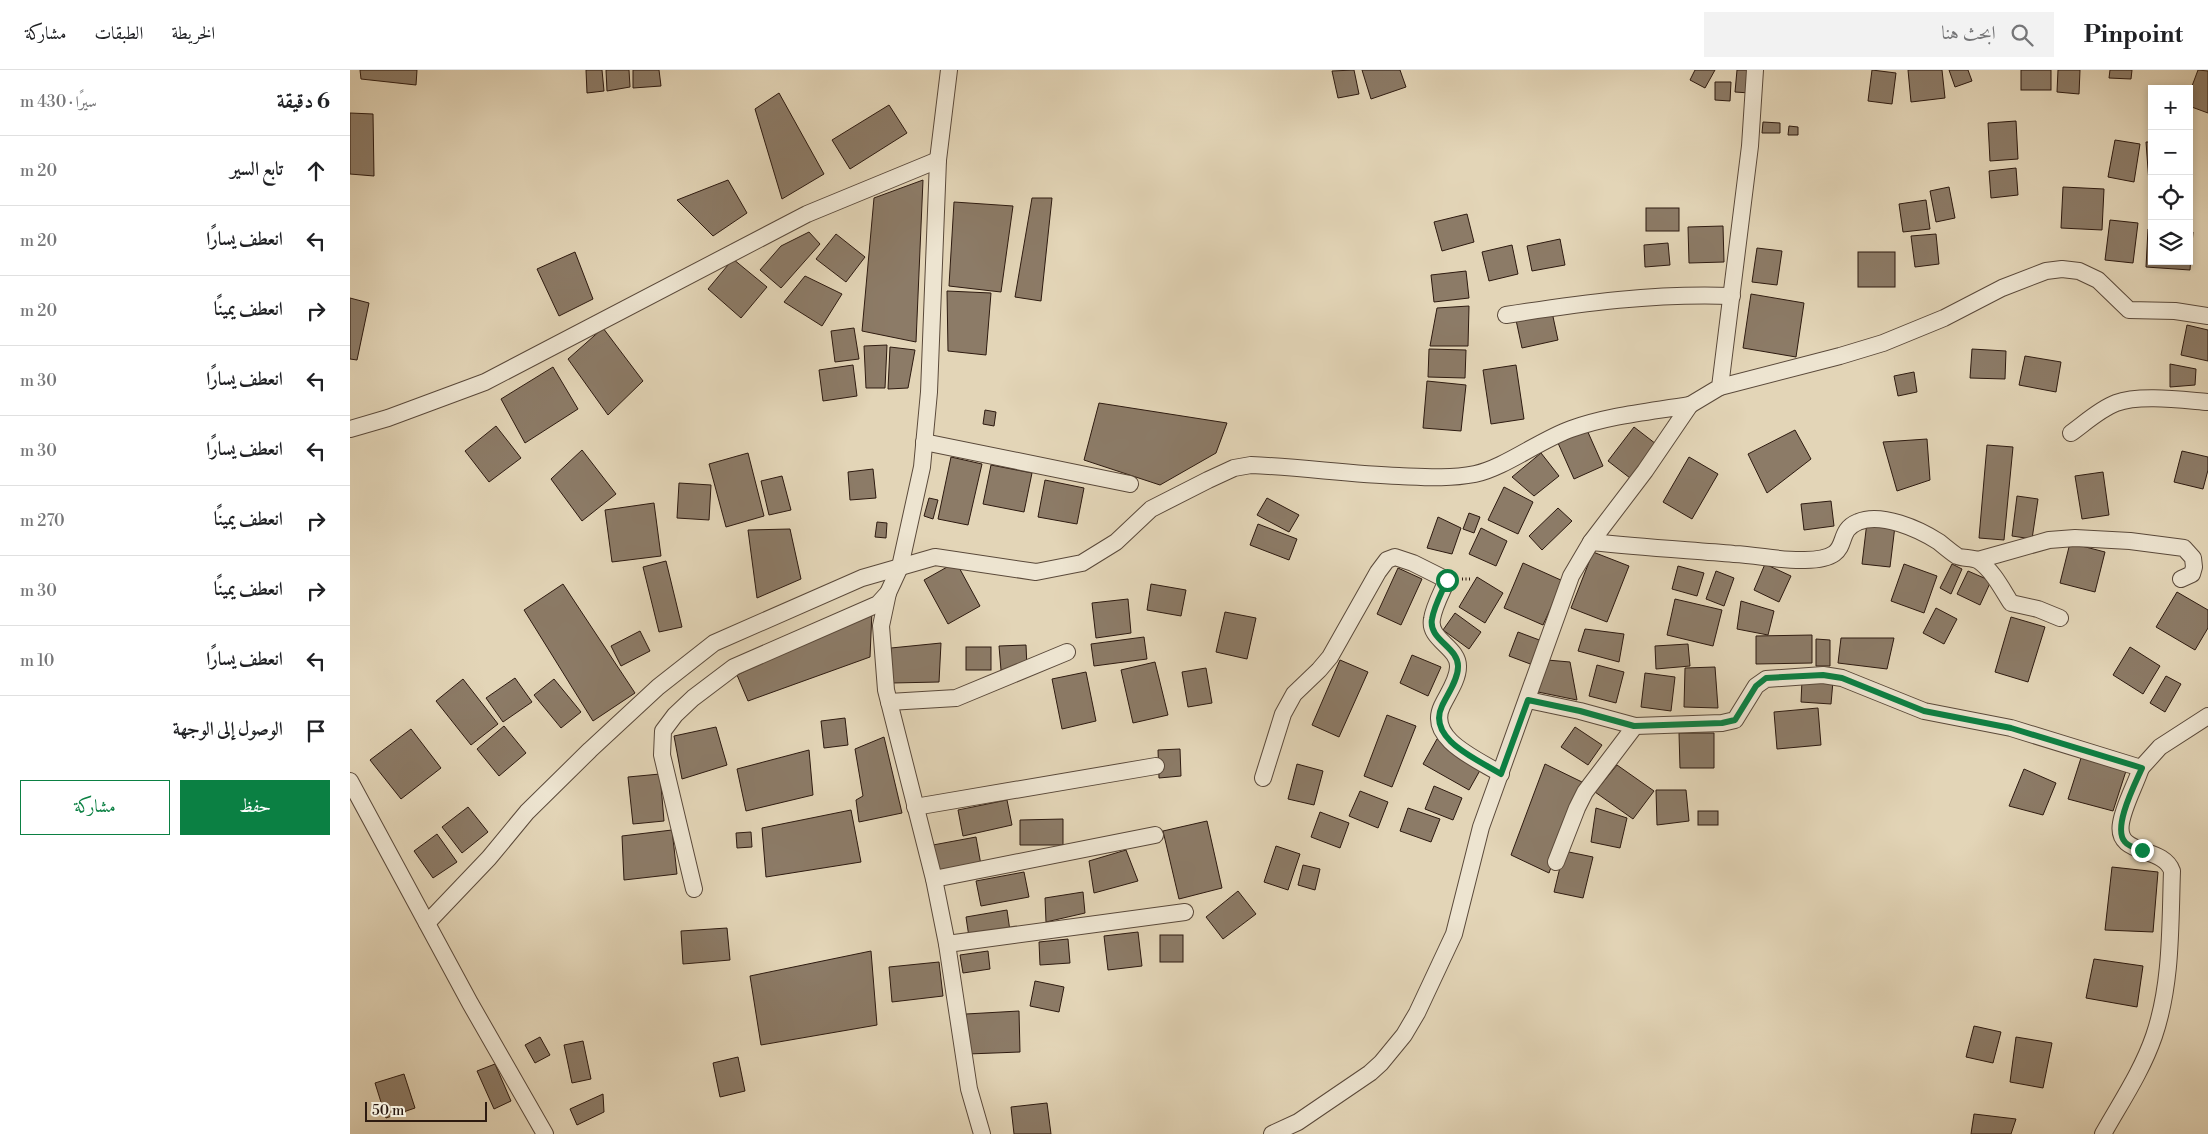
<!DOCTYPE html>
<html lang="ar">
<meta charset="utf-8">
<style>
:root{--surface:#fff;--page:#f2f2f2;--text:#202124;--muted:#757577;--line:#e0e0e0;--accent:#0b8043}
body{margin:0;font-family:"Libre Bodoni",Amiri,serif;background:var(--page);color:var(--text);direction:rtl}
.controls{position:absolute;right:15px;top:15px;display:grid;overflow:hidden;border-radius:0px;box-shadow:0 2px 8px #0003}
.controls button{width:45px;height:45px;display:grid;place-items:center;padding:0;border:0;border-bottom:1px solid var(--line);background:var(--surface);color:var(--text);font:25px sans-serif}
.scale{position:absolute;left:15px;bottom:12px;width:122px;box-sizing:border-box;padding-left:5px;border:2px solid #2d1a10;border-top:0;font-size:14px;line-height:18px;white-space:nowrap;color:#2d1a10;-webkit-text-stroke:4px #ede4d0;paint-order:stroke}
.stop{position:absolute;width:15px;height:15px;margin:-11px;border:4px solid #0b8043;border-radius:50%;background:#fff}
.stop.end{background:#0b8043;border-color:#fff;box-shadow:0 1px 5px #0008}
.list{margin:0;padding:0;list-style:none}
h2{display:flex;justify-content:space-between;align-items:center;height:65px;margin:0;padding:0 20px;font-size:21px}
h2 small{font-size:16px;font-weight:400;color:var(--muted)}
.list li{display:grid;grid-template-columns:32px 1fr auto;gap:15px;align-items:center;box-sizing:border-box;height:70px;padding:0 20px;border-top:1px solid var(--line)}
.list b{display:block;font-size:19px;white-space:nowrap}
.list em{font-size:16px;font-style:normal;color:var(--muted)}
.actions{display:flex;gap:10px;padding:15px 20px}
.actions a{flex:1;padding:11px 0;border:1px solid var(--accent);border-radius:0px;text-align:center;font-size:18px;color:var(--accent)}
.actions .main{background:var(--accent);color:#fff}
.icon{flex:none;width:28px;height:28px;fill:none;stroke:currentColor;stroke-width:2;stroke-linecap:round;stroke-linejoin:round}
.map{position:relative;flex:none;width:1858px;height:1064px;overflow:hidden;direction:ltr}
header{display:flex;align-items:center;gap:30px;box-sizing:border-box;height:70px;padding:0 25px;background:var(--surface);border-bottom:1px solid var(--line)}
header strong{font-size:24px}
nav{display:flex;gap:28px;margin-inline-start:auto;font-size:18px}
.search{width:350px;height:45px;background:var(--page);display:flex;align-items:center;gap:12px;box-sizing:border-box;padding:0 18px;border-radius:0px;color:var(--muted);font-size:19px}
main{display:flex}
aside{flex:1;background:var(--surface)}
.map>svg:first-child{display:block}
.building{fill:#8c7b67;stroke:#2d1a10}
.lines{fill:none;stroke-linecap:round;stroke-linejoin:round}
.minor-casing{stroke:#5a493a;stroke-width:18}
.path{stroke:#2d1a10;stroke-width:3;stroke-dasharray:1 2.5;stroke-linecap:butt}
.minor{stroke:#ede4d0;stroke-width:16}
.route{stroke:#0b8043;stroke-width:6}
</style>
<header>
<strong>Pinpoint</strong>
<div class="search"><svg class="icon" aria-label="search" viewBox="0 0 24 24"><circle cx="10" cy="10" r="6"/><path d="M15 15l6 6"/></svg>ابحث هنا</div>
<nav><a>الخريطة</a><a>الطبقات</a><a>مشاركة</a></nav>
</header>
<main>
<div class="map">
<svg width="1858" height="1064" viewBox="0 0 1858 1064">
<rect width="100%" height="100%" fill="#e3d5b7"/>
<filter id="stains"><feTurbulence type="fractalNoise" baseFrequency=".004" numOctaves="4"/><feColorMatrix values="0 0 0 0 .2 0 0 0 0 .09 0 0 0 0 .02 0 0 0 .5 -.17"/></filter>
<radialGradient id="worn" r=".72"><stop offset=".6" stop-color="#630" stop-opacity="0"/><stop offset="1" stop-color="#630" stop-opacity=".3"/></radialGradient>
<g class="building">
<polygon points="10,0 67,0 66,15 11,9"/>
<polygon points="236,0 252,0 254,21 237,23"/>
<polygon points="256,0 279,0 280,17 257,21"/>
<polygon points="283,0 309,0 311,16 283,18"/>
<polygon points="1004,0 1009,24 988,28 982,1"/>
<polygon points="1012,0 1050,0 1056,17 1021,29"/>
<polygon points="1345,0 1365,0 1355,18 1340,10"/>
<polygon points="1387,0 1402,0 1400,23 1385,22"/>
<polygon points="1522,0 1546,3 1542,34 1518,31"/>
<polygon points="1558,0 1592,0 1595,28 1561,32"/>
<polygon points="1599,0 1618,0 1622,11 1605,17"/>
<rect x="1671" y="0" width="30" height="20"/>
<polygon points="1708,0 1730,0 1729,24 1707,22"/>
<polygon points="1760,0 1782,0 1781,9 1759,8"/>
<polygon points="1848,0 1858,1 1858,43 1839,36 1839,24"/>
<polygon points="1365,12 1381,12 1380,31 1365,30"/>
<polygon points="429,23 474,104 432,129 405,39"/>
<polygon points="539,35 557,63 500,99 482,70"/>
<polygon points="0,43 23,44 24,106 0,104"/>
<polygon points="1666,51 1668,89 1640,91 1638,53"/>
<polygon points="1413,52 1430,53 1430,63 1412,63"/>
<polygon points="1439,56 1448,57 1448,65 1438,65"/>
<polygon points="1765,70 1790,74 1784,112 1758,107"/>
<polygon points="1796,72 1802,72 1802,112 1799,113"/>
<polygon points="1666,98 1668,125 1641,128 1639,101"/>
<polygon points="378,110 397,143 363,166 327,130"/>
<polygon points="573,110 566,272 512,261 524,128"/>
<polygon points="1599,117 1605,148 1586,152 1580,121"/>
<polygon points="1713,117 1754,119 1752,160 1711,158"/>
<polygon points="682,128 702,128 691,231 665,227"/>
<polygon points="1576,130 1580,159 1553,162 1549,134"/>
<polygon points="604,132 663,136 651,222 599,216"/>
<rect x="1296" y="138" width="33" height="23"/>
<polygon points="1117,144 1124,172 1092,181 1084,152"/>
<polygon points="1760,150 1788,153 1783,193 1755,190"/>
<polygon points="1373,156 1374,192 1339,193 1338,157"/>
<polygon points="1798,159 1802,159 1802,191 1839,191 1839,161 1843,162 1840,200 1796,197"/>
<polygon points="459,162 470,174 431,218 410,200 431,176"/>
<polygon points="486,164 515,187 496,212 466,189"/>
<polygon points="1586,164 1589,194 1565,197 1561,166"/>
<polygon points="1210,169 1215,195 1182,201 1177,176"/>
<polygon points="1318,173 1320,195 1295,197 1294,175"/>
<polygon points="1162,175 1168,204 1139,211 1132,182"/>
<polygon points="1407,178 1432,181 1427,215 1402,212"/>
<polygon points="225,182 243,229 209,246 187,199"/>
<rect x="1508" y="182" width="37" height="35"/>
<polygon points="383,189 417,217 391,248 358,219"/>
<polygon points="1116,201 1119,228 1084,232 1081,205"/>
<polygon points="455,206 492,224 472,256 434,232"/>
<polygon points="597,221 641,223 636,285 598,281"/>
<polygon points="1401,224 1454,233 1446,287 1393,278"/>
<polygon points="0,228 19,233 7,290 0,289"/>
<polygon points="1119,236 1118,276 1080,276 1087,238"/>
<polygon points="1202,242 1208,270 1172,278 1166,250"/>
<polygon points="1837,255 1858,260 1858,291 1831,285"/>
<polygon points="253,258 293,311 258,345 218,289"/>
<polygon points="504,258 509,289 485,292 481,261"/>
<polygon points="537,275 535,318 516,318 514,276"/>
<polygon points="540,277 565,280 558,318 538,319"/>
<polygon points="1079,279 1116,280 1115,308 1078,307"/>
<polygon points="1622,279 1656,281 1655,309 1620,308"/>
<polygon points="1675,286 1711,292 1706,322 1669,315"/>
<polygon points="1820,294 1846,299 1845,315 1820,317"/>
<polygon points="503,295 507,326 473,331 469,300"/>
<polygon points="1166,295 1174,349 1141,354 1133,300"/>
<polygon points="203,297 228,339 175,373 151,329"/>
<polygon points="1564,302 1567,322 1548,326 1544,306"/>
<polygon points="1077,311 1116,315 1111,361 1073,358"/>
<polygon points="749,333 877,353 866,383 810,415 734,390"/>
<polygon points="635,340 646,342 644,356 633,354"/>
<polygon points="146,356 171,388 139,412 115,381"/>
<polygon points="1284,357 1306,374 1280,408 1258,391"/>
<polygon points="1237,360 1253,396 1224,409 1208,373"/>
<polygon points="1445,360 1461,389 1417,423 1398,384"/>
<polygon points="1577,369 1580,410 1547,421 1533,372"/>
<polygon points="1637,375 1663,377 1654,470 1629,468"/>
<polygon points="232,380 266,424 232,451 201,409"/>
<polygon points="1832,381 1858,387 1858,400 1853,419 1824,412"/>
<polygon points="398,383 414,446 376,457 359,394"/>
<polygon points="1191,383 1209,406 1184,426 1162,407"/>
<polygon points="601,387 632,394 618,455 588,449"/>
<polygon points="1339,387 1368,404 1342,449 1313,432"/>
<polygon points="641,395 682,403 674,442 633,434"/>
<polygon points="523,399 526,428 500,430 498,402"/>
<polygon points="1753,402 1759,445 1732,449 1725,406"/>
<polygon points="432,406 441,440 419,445 411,411"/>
<polygon points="695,410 734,418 727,454 688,447"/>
<polygon points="329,413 361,415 359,450 327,448"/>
<polygon points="1154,417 1183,432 1168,464 1138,450"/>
<polygon points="1667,426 1688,429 1682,469 1662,466"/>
<polygon points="579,428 588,430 583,449 574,446"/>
<polygon points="917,428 949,445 939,462 907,445"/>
<polygon points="1481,431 1484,456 1454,460 1451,434"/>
<polygon points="304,433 311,486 262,492 255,440"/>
<polygon points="1208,438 1222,451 1192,480 1179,466"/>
<polygon points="1119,443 1130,447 1124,463 1113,459"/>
<polygon points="1088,447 1111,458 1102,484 1077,478"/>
<polygon points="527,452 537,453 536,468 525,467"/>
<polygon points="1517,452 1545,456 1540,497 1512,494"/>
<polygon points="908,454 947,469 939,490 900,475"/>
<polygon points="1131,458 1157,471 1146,496 1119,484"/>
<polygon points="440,459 451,509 407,528 398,460"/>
<polygon points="1720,473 1755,482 1745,522 1710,513"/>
<polygon points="1243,482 1279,496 1257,552 1221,538"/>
<polygon points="316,491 332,557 309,562 293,497"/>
<polygon points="606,492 630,536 598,554 574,510"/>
<polygon points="1173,493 1213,511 1193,555 1154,538"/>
<polygon points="1415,494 1441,506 1429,532 1404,520"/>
<polygon points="1554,494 1587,506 1574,543 1541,531"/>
<polygon points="1602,494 1612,499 1601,524 1590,518"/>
<polygon points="1328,496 1354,503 1347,526 1322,519"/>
<polygon points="1048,498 1072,509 1051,555 1027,544"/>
<polygon points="1366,501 1384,508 1374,536 1356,529"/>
<polygon points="1618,501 1641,511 1630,535 1607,524"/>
<polygon points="1127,507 1153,523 1135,553 1109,537"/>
<polygon points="213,514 285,623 243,651 174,540"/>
<polygon points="801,514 836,520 831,546 797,540"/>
<polygon points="1827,522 1858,540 1858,558 1845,580 1806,557"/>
<polygon points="778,529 781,563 746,568 742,533"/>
<polygon points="1325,529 1372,540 1363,576 1317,565"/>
<polygon points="1391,531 1424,541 1418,565 1387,559"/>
<polygon points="1586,538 1607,549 1594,574 1573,563"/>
<polygon points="522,541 520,587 398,631 387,605"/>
<polygon points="875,542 906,548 897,589 866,582"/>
<polygon points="1105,543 1131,562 1119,579 1093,560"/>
<polygon points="1661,547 1695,557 1678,612 1645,602"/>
<polygon points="1235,559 1274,564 1269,592 1228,581"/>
<polygon points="290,561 300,581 271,596 261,576"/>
<polygon points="1168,562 1192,571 1183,595 1159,586"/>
<polygon points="1462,565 1462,593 1406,594 1406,566"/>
<polygon points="794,567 797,589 744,596 741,574"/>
<polygon points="1491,568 1544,568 1537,599 1488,593"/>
<polygon points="1466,569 1480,570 1480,596 1466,596"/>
<polygon points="591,573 589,612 542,613 541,578"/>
<polygon points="1338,574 1340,596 1306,599 1305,576"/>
<polygon points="676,575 677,598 651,600 649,576"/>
<rect x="616" y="577" width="25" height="23"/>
<polygon points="1780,577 1810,596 1793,624 1763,605"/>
<polygon points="1062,585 1091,597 1078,626 1050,613"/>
<polygon points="990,590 1018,602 989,667 962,655"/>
<polygon points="1197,590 1220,592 1227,630 1188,622"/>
<polygon points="805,592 818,645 783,653 771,600"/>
<polygon points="1247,595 1274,602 1266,633 1239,626"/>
<polygon points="1365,597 1368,638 1334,637 1335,598"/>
<polygon points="856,598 862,633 838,637 832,602"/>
<polygon points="736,602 746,651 712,659 702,609"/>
<polygon points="1295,603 1325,607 1321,641 1291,637"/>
<polygon points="1816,606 1831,614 1815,642 1800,633"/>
<polygon points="165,608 182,632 153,652 136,628"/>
<polygon points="113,609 148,654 121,675 86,631"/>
<polygon points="204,609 231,642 211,658 184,625"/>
<polygon points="1452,610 1483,611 1481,634 1451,632"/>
<polygon points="1468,638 1471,675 1427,679 1424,642"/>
<polygon points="1037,645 1066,656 1042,717 1014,706"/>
<polygon points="495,648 498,675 474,678 471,651"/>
<polygon points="154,656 176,683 149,706 127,679"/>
<polygon points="366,657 377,695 332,709 324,666"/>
<polygon points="1225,657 1252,675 1238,695 1211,677"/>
<polygon points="61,659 91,698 51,729 20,690"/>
<polygon points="1329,663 1364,663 1364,698 1330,698"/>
<polygon points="534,667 552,743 509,752 506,730 513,726 505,679"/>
<polygon points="1087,669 1133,695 1119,720 1073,694"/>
<polygon points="830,679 831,706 809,708 808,680"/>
<polygon points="459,680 463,725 396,741 387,699"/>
<polygon points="1731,688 1776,701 1763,741 1718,729"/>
<polygon points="947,694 973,701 964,735 938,729"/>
<polygon points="1195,694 1232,712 1199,803 1161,785"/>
<polygon points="1267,695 1304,721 1283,749 1245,722"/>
<polygon points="1674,699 1706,713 1693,745 1659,736"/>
<polygon points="310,704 314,751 283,754 278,707"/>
<polygon points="1084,716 1112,728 1103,750 1075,739"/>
<polygon points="1306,720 1336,720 1339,751 1307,755"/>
<polygon points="1010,721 1038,732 1028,758 999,746"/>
<polygon points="657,730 662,755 613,766 608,740"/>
<polygon points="118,737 138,762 112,783 92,757"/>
<polygon points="1058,738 1090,749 1081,772 1050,761"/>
<polygon points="1246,738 1277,748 1270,778 1241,772"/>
<polygon points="501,740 511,792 416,807 412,758"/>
<rect x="1348" y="741" width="20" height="14"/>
<polygon points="970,742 999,753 990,778 961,767"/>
<polygon points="713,749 713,775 670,775 670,750"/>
<polygon points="857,751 872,818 829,829 813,761"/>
<polygon points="322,760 327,804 274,810 272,766"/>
<polygon points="401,762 402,777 387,778 386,763"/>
<polygon points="87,764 107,792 83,808 64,781"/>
<polygon points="626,767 631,795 588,803 583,775"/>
<polygon points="926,776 950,784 938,820 914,812"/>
<polygon points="776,780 788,811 744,823 739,791"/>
<polygon points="1214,781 1243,787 1233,828 1204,822"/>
<polygon points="953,795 970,799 965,820 948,815"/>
<polygon points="1762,797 1808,802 1803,862 1755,860"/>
<polygon points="674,802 679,827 631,836 626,811"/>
<polygon points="888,821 906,844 873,869 856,847"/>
<polygon points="733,822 735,843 696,852 695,828"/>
<polygon points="657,840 660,861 619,867 616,847"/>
<polygon points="377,858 380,890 333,894 331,861"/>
<polygon points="788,862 792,896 758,900 754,866"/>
<rect x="810" y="865" width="23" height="27"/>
<polygon points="718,869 720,893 690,895 689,872"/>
<polygon points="521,881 527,955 411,975 400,906"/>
<polygon points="638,881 640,899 613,903 610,885"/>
<polygon points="1744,889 1793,896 1787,937 1736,928"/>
<polygon points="589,892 593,926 542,932 539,897"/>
<polygon points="685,911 714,917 709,942 680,936"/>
<polygon points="669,941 670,982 618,984 616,944"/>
<polygon points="1624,956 1651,962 1643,993 1616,987"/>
<polygon points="190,967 200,985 185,993 175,975"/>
<polygon points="1666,967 1702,973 1693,1018 1660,1012"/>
<polygon points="233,971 241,1009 222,1013 214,975"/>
<polygon points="388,987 395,1021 370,1027 363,993"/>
<polygon points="145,994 161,1031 144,1039 127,1001"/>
<polygon points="54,1004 65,1038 36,1048 25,1013"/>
<polygon points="253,1024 254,1042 227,1055 220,1039"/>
<polygon points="697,1033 701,1064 664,1064 661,1037"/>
<polygon points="1624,1044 1666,1049 1661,1064 1621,1064"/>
</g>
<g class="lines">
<g class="minor-casing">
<g id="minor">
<path d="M1156,245C1231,233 1306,223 1382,226"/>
<polyline points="1370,317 1490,286 1533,273 1594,248 1652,218 1696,201 1712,199 1729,201 1748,210 1779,240 1825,241 1858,246"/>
<polyline points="1340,335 1370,317 1400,76 1405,0"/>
<polyline points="0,359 38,348 135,312 457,144 588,90"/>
<path d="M1721,363C1735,353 1750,339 1766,333C1789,324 1833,330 1858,332"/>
<polyline points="574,372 780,414"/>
<path d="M1241,472C1288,477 1336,480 1384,484C1408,485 1431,491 1455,490C1507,489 1481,463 1508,452C1531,442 1569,459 1589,472C1595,477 1601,482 1607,486C1614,489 1623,487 1629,491C1643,501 1652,519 1661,533L1688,539L1710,548"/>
<polyline points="1628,490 1699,470 1725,468 1780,471 1834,478 1843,488 1844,497 1842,504 1831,509"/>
<polyline points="538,523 531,556 536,620 584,809 597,874 619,1019 632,1064"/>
<path d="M1178,630L1230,641L1285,656L1372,653L1385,650L1406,616L1416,609L1473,605L1492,608L1574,641L1661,658L1791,698C1785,716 1774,735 1771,753C1765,787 1813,775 1822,801C1820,856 1822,913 1804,966C1792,1001 1771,1032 1753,1064"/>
<polyline points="539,632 606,628 717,582"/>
<polyline points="1791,698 1810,677 1858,646"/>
<path d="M913,708L933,644L944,624L969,600L980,587L1028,502L1037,490L1045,487L1063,493L1097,510C1092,522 1084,536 1082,549C1078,570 1109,577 1108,597C1108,610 1097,625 1092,636C1076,669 1129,690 1151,704"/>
<polyline points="0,711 120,933 195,1064"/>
<polyline points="565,737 806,696"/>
<polyline points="1206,792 1227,738 1235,722 1285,656"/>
<polyline points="584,809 805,765"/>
<polyline points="344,819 312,685 313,661 325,645 343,628 384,597 528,534 538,523 550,497 572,397 579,322 588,90 599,0"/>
<path d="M77,853L139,788L177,742L240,680L308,617L364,573L512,508L585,487L686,502L732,493L766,472L801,439L858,410L884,398L901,395C950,397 999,404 1049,406C1074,407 1099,409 1125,404C1154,398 1190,370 1221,359C1261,345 1298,342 1340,335L1295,401L1241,472L1221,506L1131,757L1104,864L1067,943L1054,965L1031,993L1020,1003L948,1052L922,1064"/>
<polyline points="597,874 835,842"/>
</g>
</g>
<polyline class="path" points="1112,509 1121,509"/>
<use href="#minor" class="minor"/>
</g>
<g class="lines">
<path class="route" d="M1097,510C1092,522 1084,536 1082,549C1078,570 1109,577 1108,597C1108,610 1097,625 1092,636C1076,669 1129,690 1151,704L1178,630L1230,641L1284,656L1372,653L1385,650L1406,616L1416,608L1473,605L1492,608L1574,641L1661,658L1792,698C1785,714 1762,758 1775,772C1779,777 1786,778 1792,780"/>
</g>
<rect width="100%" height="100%" filter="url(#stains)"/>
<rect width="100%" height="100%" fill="url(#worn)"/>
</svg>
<div class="controls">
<button>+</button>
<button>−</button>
<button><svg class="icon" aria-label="locate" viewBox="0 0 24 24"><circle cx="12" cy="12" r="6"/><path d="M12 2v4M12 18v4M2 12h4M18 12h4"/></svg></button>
<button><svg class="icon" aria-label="layers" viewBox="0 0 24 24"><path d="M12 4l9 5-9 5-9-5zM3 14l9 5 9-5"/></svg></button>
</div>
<div class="scale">50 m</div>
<div class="stop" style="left:1097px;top:510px"></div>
<div class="stop end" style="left:1792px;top:780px"></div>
</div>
<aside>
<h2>6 دقيقة<small>سيرًا · 430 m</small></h2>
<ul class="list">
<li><svg class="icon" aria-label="ahead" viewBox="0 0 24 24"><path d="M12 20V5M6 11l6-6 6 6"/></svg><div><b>تابع السير</b></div><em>20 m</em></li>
<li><svg class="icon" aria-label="left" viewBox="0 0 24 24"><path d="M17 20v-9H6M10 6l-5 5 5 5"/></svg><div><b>انعطف يسارًا</b></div><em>20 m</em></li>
<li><svg class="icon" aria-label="right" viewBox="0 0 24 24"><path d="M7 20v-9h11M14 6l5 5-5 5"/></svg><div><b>انعطف يمينًا</b></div><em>20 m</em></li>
<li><svg class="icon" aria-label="left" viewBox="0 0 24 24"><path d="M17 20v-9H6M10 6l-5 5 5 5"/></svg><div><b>انعطف يسارًا</b></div><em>30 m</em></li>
<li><svg class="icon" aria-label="left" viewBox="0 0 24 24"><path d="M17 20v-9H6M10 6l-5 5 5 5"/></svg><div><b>انعطف يسارًا</b></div><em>30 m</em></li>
<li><svg class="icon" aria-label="right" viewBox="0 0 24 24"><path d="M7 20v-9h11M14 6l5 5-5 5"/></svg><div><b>انعطف يمينًا</b></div><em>270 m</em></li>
<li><svg class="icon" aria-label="right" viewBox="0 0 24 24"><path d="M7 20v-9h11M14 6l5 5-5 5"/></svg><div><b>انعطف يمينًا</b></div><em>30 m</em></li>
<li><svg class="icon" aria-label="left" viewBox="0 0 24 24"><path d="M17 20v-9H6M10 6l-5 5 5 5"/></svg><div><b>انعطف يسارًا</b></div><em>10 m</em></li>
<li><svg class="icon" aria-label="arrive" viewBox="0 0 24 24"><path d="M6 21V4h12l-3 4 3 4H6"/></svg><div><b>الوصول إلى الوجهة</b></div></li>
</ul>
<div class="actions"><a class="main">حفظ</a><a>مشاركة</a></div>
</aside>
</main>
